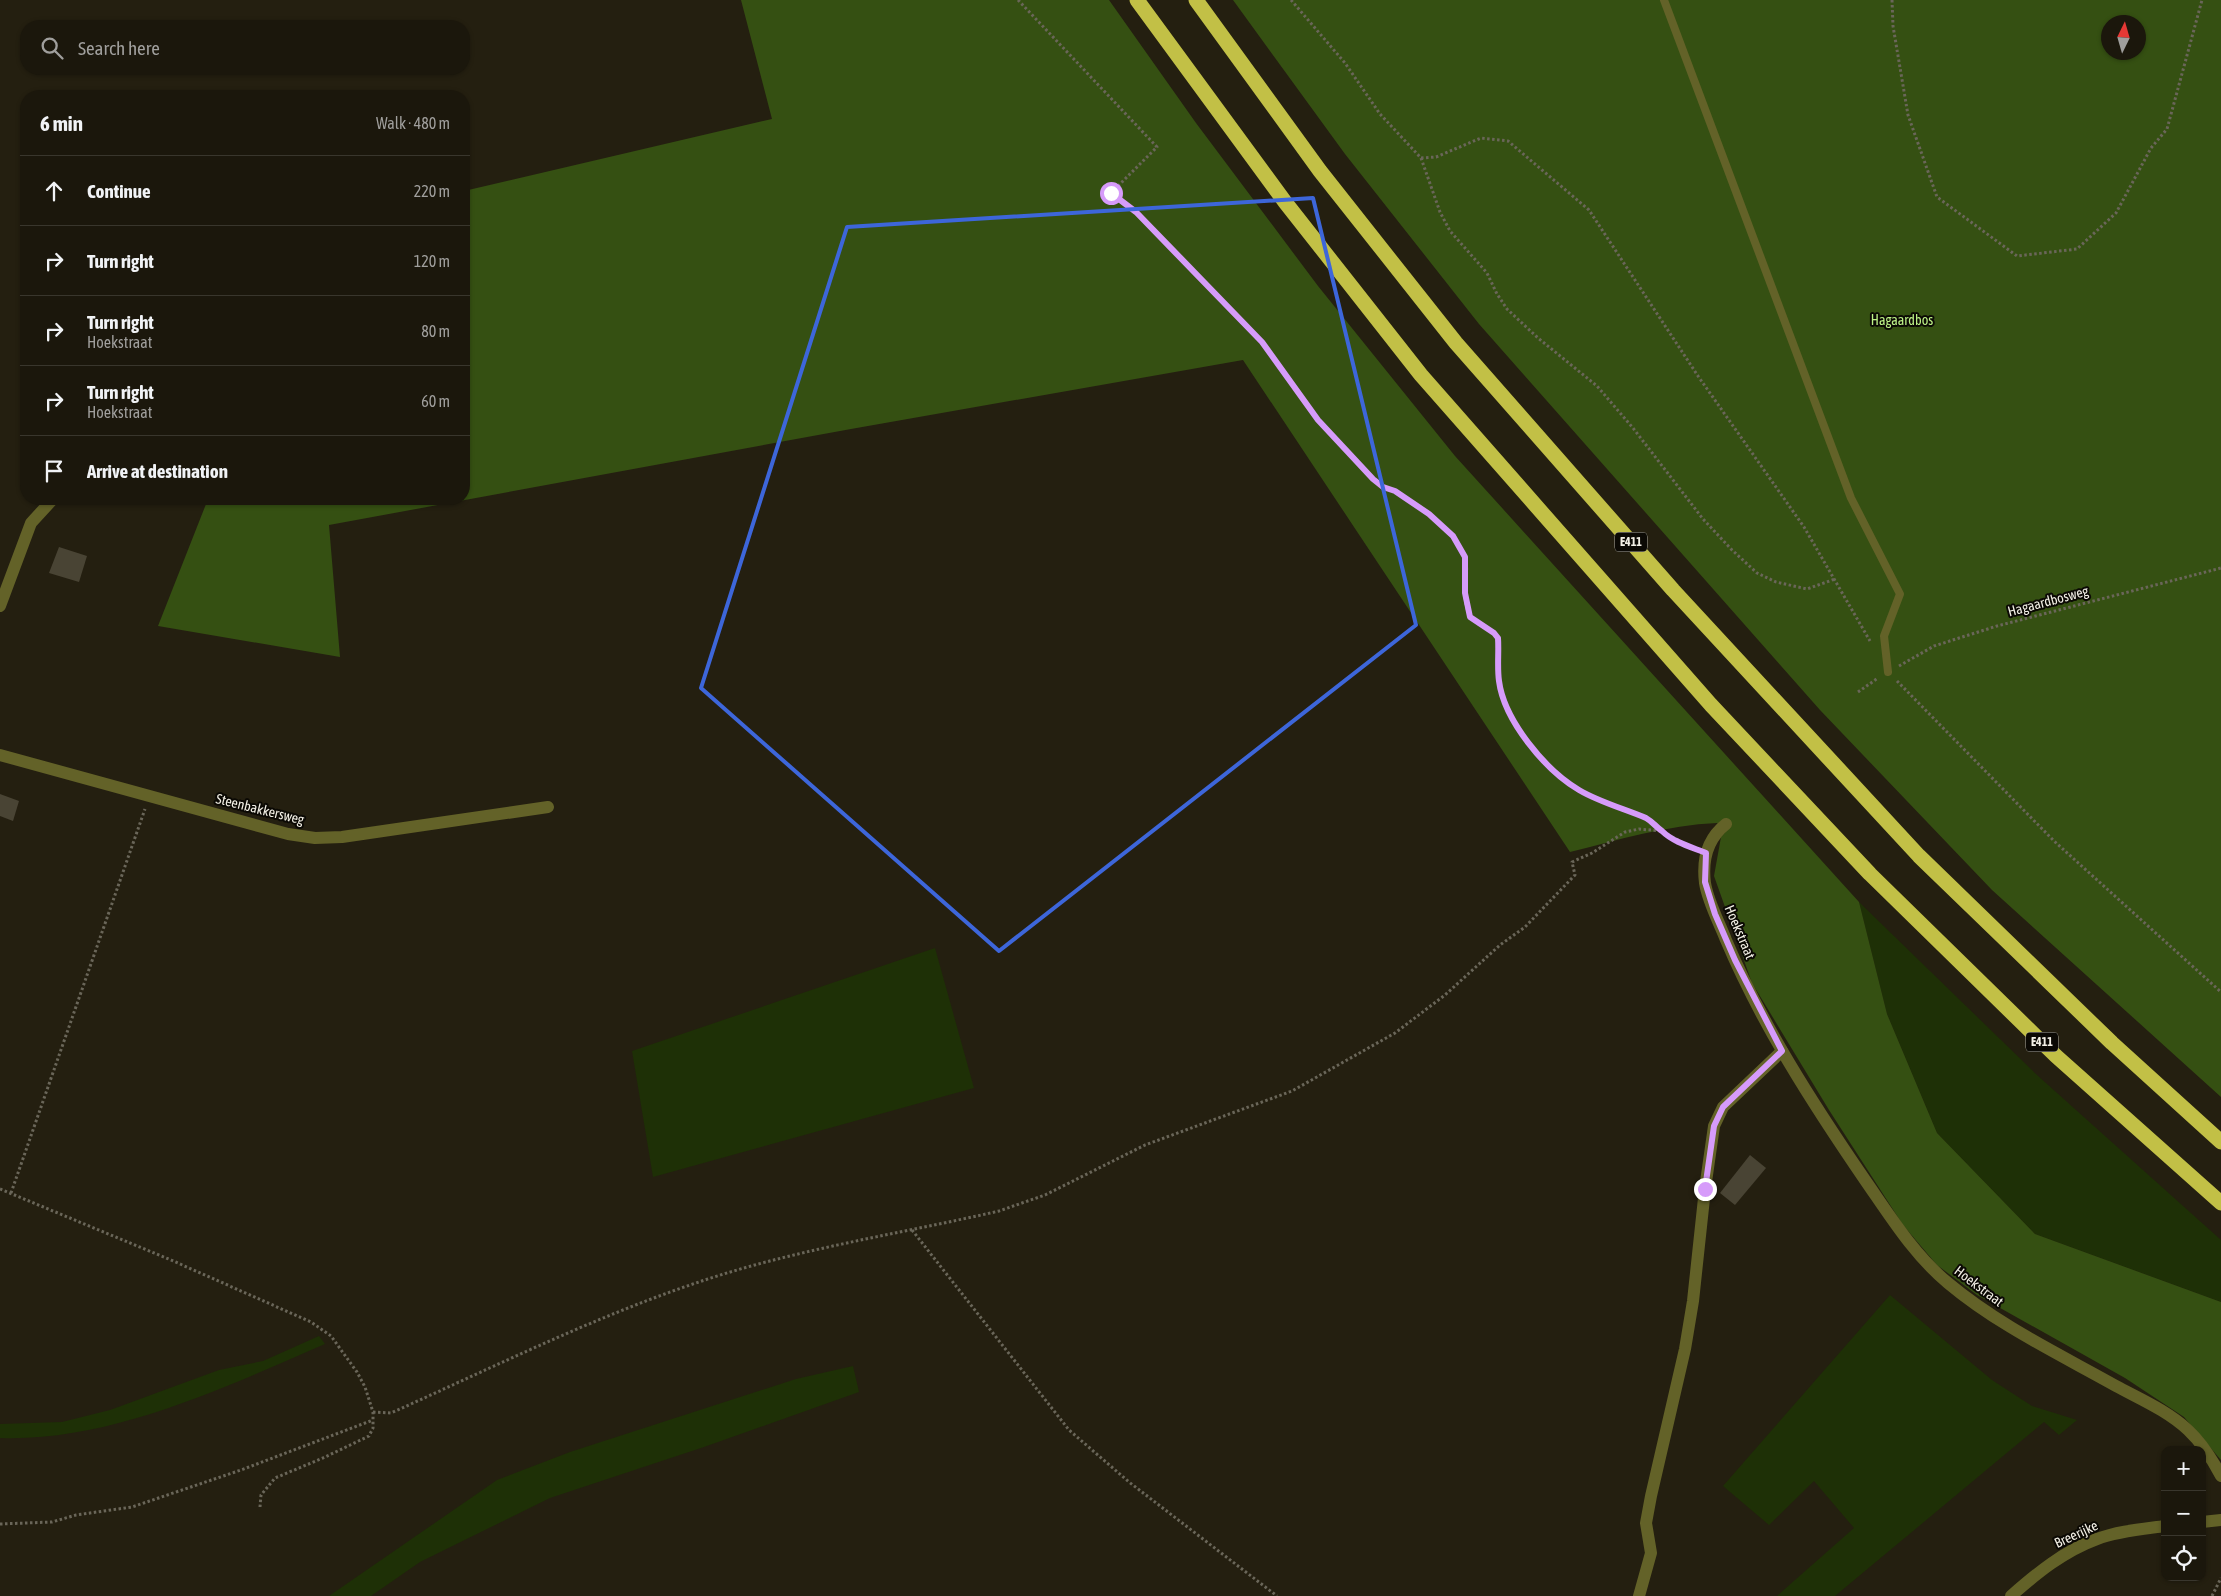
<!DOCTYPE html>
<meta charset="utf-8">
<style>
:root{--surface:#1b170c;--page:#28241a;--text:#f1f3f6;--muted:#a09f9d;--line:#39362d}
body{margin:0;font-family:"Asap Condensed",sans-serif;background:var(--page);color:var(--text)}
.controls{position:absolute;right:15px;bottom:15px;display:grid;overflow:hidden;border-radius:10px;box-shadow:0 1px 4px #0004}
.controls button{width:45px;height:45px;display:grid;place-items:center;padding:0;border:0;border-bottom:1px solid var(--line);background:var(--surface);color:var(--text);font:25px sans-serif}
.compass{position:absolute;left:2101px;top:15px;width:45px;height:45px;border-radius:50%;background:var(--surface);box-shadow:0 1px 4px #0004;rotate:5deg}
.stop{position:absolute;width:15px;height:15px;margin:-11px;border:4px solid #d69bfa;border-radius:50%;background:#fff}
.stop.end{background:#d69bfa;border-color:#fff;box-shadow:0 1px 5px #0008}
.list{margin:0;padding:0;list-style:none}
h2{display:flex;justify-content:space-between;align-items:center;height:65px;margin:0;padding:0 20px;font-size:21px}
h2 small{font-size:16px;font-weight:400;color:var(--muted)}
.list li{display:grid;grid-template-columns:32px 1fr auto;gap:15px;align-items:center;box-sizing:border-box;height:70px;padding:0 20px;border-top:1px solid var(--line)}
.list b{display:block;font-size:19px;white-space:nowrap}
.list p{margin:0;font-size:16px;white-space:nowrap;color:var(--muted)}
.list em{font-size:16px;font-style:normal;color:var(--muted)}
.icon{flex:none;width:28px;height:28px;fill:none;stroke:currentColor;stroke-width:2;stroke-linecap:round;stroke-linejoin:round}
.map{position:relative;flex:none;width:2221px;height:1596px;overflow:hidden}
.search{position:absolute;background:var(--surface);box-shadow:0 1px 4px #0004;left:20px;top:20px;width:450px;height:55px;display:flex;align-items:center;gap:12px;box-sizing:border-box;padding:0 18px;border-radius:20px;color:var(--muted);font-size:19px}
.panel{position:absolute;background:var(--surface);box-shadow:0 1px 4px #0004;left:20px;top:90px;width:450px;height:415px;border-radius:20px}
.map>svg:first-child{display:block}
.green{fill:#1e3006}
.forest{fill:#355012;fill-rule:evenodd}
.building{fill:#494434}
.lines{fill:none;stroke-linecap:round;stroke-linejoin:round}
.path{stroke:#6a6659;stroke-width:3;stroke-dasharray:2.5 2.5;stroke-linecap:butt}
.service{stroke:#636228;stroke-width:8}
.minor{stroke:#636228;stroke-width:12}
.motorway{stroke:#c2c046;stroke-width:15}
.route{stroke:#d69bfa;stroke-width:6}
.marked{fill:none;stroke:#3d66da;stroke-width:4;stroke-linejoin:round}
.labels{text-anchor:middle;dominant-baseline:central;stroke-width:4;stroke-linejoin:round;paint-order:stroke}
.shield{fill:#0b0904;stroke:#adaba2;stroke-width:1}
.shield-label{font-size:12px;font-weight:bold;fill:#f3f0e6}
.park-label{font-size:14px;fill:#bdf287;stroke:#0b0904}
.street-label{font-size:14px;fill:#f3f0e6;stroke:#0b0904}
</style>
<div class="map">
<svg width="2221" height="1596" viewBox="0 0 2221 1596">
<rect width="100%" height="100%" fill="#241f10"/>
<g class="green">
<polygon points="1859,902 2037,1075 2221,1240 2221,1302 2035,1234 1937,1133 1887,1014"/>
<polygon points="935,948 974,1088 653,1177 632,1051"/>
<polygon points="1890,1295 1992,1380 2032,1406 2077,1420 2059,1435 2044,1422 1835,1596 1777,1596 1854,1528 1814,1481 1769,1525 1723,1486"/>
<path d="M319,1336L325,1344C226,1387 110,1442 0,1438V1424L62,1422L110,1410L219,1370L263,1361Z"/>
<polygon points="853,1366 859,1392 704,1447 550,1498 420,1562 371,1596 329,1596 497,1480 570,1452 796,1379"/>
</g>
<g class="forest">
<path d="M741,0H1109L1196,123L1318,286L1455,456L1859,902L1887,1014L1937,1133L2035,1234L2221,1302V1460L2184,1417L2125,1378L1977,1295L1937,1265L1903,1225L1829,1110L1752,983L1714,876L1721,837L1727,830L1717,823C1667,825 1618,840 1570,852L1243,360L851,429L329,525L340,657L158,626L208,499H464V191L772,119Z"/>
<path d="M1233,0H2221V1097L1992,890L1820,710L1479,324L1345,154ZM2108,22H2138V52H2108Z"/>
</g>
<g class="building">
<polygon points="59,547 87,556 79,582 49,573"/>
<polygon points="0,794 19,801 13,821 0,816"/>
<polygon points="1750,1155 1766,1168 1735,1205 1720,1193"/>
</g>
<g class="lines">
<g class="path">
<path d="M1018,0L1157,147L1111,193L1136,211L1261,342L1318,420L1373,479C1381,485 1387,487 1396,492C1415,502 1459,535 1465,557C1471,575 1458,600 1471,617C1478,627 1491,629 1498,638C1499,652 1497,667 1499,680C1504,720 1545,770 1579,790C1599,802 1625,809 1647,818L1656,824L1661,831"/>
<polyline points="1291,0 1345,63 1380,114 1421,158 1436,157 1481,138 1508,141 1589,210 1698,376 1804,527 1870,641"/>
<polyline points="1892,0 1893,26 1908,115 1937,197 2017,256 2077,249 2116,213 2151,148 2167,129 2202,0"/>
<polyline points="1421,158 1440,212 1450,231 1487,273 1497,294 1507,309 1538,338 1597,386 1633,428 1703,519 1732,550 1757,573 1776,582 1807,589 1835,579"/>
<polyline points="1899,666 1934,646 1997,626 2221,568"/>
<polyline points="1897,681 2054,841 2221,992"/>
<polyline points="1858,692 1878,678"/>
<polyline points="0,1189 171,1260 311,1322 331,1336 357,1372 365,1387 373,1412 373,1428 369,1436 323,1458 275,1478 261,1495 260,1507"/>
<polyline points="11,1193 145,809"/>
<polyline points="912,1230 1069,1430 1129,1482 1277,1596"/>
<path d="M373,1412L391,1413C505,1362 618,1305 737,1270C823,1245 912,1231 999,1211L1045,1195L1145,1145L1292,1091L1395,1033L1445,995L1500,945L1525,927L1575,875L1572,862L1592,853L1625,832L1639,829L1661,831L1693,848"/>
<polyline points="0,1524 52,1522 76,1515 132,1507 241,1470 373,1420"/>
<polyline points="2212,1596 2221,1578"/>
</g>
<polyline class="service" points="1664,0 1851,498 1900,594 1884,636 1888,672"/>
<g class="minor">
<polyline points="0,606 31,523 53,499"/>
<polyline points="0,755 288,834 315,838 342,837 548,807"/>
<path d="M1726,824C1707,839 1702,859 1705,883C1708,902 1719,922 1726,940C1762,1025 1813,1104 1865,1180C1890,1216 1914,1255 1948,1283C1998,1325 2059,1354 2116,1386C2140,1399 2168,1411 2188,1430C2202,1443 2212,1459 2221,1476"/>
<polyline points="2202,1522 2221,1520"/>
<polyline points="1639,1596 1651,1553 1646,1523 1651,1496 1685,1349 1693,1301 1705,1189 1714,1126 1723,1107 1782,1051"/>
<path d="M2011,1596C2037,1573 2064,1551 2097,1539C2118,1531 2143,1529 2165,1526"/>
</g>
<g class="motorway">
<polyline points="1137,0 1285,202 1421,375 1711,705 1870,874 2056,1056 2221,1203"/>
<polyline points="1196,0 1320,171 1456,343 1673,590 1919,856 2112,1043 2221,1142"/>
</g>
</g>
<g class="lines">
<path class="route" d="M1111,193L1136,212L1262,342L1318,420L1373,479L1383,487L1395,491L1429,514L1453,536L1465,557V593L1470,617L1494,633L1498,638C1499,652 1497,667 1499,681C1504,720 1545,770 1579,790C1599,802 1625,809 1646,818C1653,822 1656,827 1662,831C1673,842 1691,847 1706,853L1705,882L1715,914L1735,960L1782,1051L1723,1107L1714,1126L1705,1189"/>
</g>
<path class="marked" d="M1313,198L1416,625L999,951L701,688L847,227Z"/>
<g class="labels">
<g class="shield">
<rect x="1615" y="532.5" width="32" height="19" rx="4"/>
<rect x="2026" y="1032.5" width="32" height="19" rx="4"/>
</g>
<g class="shield-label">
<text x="1631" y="542">E411</text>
<text x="2042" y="1042">E411</text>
</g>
<g class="park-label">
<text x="1902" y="320">Hagaardbos</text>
</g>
<g class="street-label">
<text transform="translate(2048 601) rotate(-15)">Hagaardbosweg</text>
<text transform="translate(260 809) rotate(14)">Steenbakkersweg</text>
<text transform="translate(1740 932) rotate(67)">Hoekstraat</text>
<text transform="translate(1979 1286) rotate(37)">Hoekstraat</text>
<text transform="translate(2076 1534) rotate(-25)">Breerijke</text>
</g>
</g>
</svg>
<div class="controls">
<button>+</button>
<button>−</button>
<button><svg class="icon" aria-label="locate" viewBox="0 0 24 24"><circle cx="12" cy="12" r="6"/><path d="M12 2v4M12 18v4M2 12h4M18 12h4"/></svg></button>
</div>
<svg class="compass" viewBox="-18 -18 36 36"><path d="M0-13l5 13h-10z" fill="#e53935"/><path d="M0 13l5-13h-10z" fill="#a09f9d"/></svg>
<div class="stop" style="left:1111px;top:193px"></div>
<div class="stop end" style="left:1705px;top:1189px"></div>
<div class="search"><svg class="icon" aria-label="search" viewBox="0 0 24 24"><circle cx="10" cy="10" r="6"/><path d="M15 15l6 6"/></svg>Search here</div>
<section class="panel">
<h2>6 min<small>Walk · 480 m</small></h2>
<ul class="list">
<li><svg class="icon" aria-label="ahead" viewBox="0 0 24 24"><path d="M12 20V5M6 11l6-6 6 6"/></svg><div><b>Continue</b></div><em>220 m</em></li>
<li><svg class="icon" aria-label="right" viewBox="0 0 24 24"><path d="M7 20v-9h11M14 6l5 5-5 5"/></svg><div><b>Turn right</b></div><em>120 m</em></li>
<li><svg class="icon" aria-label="right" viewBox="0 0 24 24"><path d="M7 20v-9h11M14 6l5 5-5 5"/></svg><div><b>Turn right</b><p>Hoekstraat</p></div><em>80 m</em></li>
<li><svg class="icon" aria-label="right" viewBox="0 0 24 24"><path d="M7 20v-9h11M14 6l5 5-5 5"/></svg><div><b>Turn right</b><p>Hoekstraat</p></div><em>60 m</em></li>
<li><svg class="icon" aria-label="arrive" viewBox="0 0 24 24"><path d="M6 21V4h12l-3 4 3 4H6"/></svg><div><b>Arrive at destination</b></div></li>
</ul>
</section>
</div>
